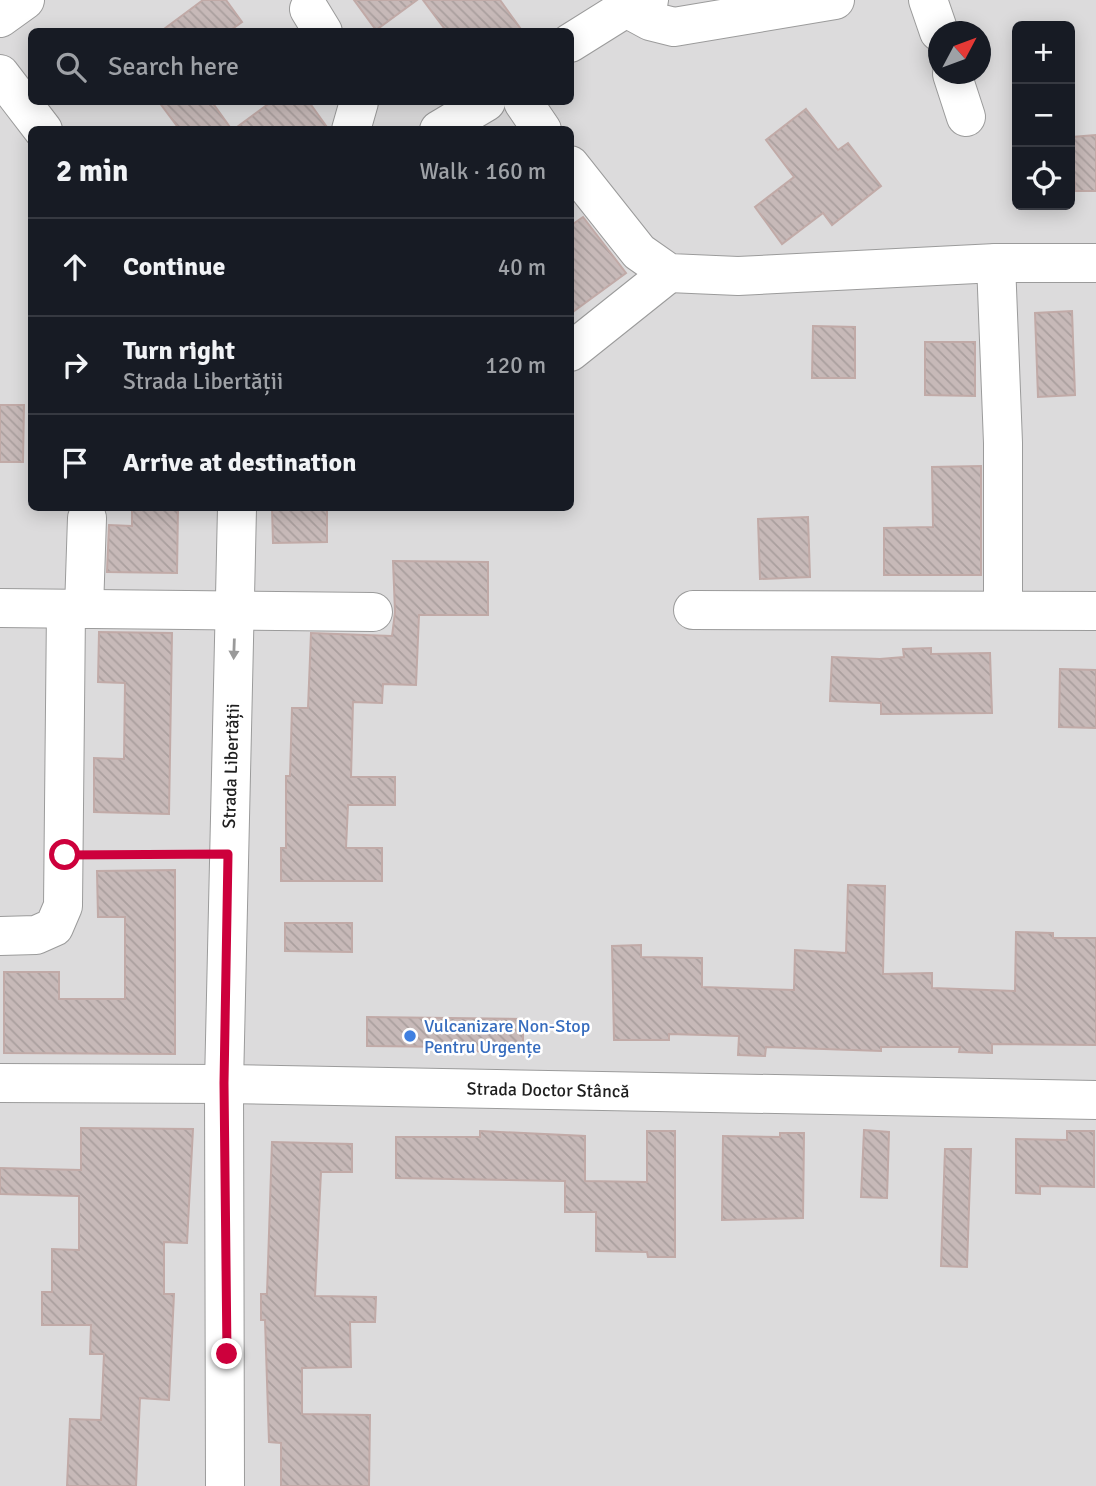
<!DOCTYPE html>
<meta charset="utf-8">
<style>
:root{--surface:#171b24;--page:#20242c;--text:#f1f3f6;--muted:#9ea1a6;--line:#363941}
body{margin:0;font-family:Signika,sans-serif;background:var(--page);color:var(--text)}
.controls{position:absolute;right:21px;top:21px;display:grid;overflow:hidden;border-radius:10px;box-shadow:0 4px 18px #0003}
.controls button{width:63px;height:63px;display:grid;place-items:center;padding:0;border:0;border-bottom:2px solid var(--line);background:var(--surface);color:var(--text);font:35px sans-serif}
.compass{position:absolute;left:928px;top:21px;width:63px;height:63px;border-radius:50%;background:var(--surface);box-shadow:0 4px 18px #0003;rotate:49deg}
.stop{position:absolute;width:21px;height:21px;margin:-16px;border:5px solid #cd003c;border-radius:50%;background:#fff}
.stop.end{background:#cd003c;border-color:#fff;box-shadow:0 2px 7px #0008}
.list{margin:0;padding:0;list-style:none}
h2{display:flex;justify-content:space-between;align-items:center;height:91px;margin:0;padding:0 28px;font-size:30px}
h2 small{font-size:23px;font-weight:400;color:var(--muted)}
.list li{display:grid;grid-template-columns:46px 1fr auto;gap:21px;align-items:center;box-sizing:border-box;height:98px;padding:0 28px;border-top:2px solid var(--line)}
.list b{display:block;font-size:26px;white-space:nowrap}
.list p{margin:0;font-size:23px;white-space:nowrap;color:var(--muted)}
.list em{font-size:23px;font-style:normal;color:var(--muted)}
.icon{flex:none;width:38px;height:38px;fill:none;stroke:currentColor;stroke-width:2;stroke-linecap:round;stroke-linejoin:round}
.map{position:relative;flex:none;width:1096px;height:1486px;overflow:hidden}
.search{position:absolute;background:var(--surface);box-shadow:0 4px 18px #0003;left:28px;top:28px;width:546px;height:77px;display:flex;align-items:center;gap:18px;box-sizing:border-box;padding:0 24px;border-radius:10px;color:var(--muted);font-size:26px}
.panel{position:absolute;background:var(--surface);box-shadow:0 4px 18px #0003;left:28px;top:126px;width:546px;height:385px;border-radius:10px}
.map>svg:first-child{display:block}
.residential{fill:#dcdbdc;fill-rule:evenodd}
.building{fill:url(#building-back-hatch);stroke:#c1aaa7;stroke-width:2}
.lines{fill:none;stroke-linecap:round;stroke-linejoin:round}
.minor-casing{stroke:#9b9b9b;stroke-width:40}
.path{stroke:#fa6a86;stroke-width:4.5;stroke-dasharray:3.5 3.5;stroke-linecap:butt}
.minor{stroke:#fff;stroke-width:38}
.oneway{fill:#9a9a9a}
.route{stroke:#cd003c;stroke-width:9}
.shop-dot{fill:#3f7fe0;stroke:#fff;stroke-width:2.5}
.labels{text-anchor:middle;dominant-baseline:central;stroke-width:5;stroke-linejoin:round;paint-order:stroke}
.street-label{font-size:18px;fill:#1e1e1e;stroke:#fff}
.shop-label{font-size:18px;fill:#366cbe;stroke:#fff;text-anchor:start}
</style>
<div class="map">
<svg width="1096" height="1486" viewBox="0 0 1096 1486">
<defs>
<pattern id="building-back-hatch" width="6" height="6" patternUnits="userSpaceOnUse" patternTransform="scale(1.75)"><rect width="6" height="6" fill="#c7b9b8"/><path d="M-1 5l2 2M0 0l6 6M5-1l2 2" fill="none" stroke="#aa9f9e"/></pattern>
</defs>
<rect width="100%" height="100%" fill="#efe8e4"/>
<path class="residential" d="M0,0H1096V1486H0ZM1017,26H1070V205H1017ZM32,32H570V102H32ZM939,32H981V74H939ZM32,130H570V508H32Z"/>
<g class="building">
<polygon points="203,0 226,0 242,22 228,32 160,32"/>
<polygon points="354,0 417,0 376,30"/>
<polygon points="423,0 500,0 523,32 447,32"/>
<polygon points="159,102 212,102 232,130 180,130"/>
<polygon points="271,102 309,102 329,130 233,130"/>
<polygon points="806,109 838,150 848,143 881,186 832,225 823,213 782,244 755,207 794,177 766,140"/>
<polygon points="1096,135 1096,191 1075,191 1072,137"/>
<polygon points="583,217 626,273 570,314 570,226"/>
<polygon points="1072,311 1075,395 1038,397 1035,313"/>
<polygon points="813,326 855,327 855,378 812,378"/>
<polygon points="925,342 975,342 975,396 925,395"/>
<polygon points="0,405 24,405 23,462 0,462"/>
<polygon points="981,466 981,575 884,575 884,528 933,527 932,467"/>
<polygon points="132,508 178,508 177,573 107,572 109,525 132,526"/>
<polygon points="272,508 327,508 327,542 273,543"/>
<polygon points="808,517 810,577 760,579 758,519"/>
<polygon points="393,561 488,562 488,615 419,615 416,685 383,684 382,703 353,702 351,777 395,777 395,805 348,805 346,848 382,848 382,881 281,881 281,848 286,848 286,776 290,776 292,708 308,708 311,633 392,636 395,612"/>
<polygon points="99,632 172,633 169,814 94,812 94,758 124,759 125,683 98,682"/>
<polygon points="931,648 931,654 990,653 992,713 881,714 881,703 830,701 832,657 880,659 904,657 903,649"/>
<polygon points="1060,669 1096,670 1096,728 1059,727"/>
<polygon points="175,870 175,1054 4,1053 4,972 59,972 59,999 125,999 125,917 98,917 97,871"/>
<polygon points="848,885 885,886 883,974 932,973 932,988 1015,991 1016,932 1053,933 1053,938 1096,938 1096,1045 992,1044 992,1053 959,1052 960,1047 881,1047 881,1051 766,1047 765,1056 738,1055 739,1036 669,1034 669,1040 614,1040 612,946 641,945 641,957 702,958 702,987 794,990 795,950 846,953"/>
<polygon points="285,923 352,923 352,952 285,951"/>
<polygon points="367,1017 523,1019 523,1052 460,1051 460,1047 367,1046"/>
<polygon points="81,1128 193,1129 187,1243 164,1242 164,1294 174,1294 169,1400 140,1398 136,1486 67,1486 70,1419 101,1420 104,1354 90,1354 91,1325 42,1325 42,1292 52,1292 52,1249 79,1250 79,1196 0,1194 0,1168 81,1170"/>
<polygon points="864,1130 889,1132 887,1198 861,1197"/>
<polygon points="480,1131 585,1136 585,1181 647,1182 647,1131 675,1131 675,1257 648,1257 647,1252 596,1251 596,1212 565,1212 565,1181 396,1178 396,1137 480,1137"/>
<polygon points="1067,1131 1094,1131 1094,1187 1040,1186 1040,1194 1016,1193 1016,1139 1067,1140"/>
<polygon points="780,1133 804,1133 803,1218 722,1220 723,1136 780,1137"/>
<polygon points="272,1142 352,1144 352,1172 321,1172 315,1296 376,1297 375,1322 350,1322 351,1367 302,1368 302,1414 370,1415 369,1486 281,1486 281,1443 269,1442 265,1320 261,1320 261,1294 267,1294"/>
<polygon points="945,1149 971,1149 967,1267 941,1266"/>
</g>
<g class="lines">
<g class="minor-casing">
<g id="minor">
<polyline points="624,0 626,8 650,21 674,27 835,0"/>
<polyline points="928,0 939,32"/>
<polyline points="309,9 323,32"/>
<polyline points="0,18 25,0"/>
<polyline points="570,43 626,8 649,0"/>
<polyline points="0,74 43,130"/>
<polyline points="952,74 966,117"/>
<polyline points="523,102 542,130"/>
<polyline points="351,130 359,102"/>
<polyline points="439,130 486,102"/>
<polyline points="570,165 639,252 669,273 738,276 996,263 1096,263"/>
<polyline points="996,263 1003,443 1003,610"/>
<polyline points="570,352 669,273"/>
<polyline points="0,608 373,612"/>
<polyline points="84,609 87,518"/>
<polyline points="693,610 1096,611"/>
<polyline points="0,936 36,935 54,927 63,906 66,609"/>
<polyline points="0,1083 224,1084 1096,1100"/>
<polyline points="225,1486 224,1084 237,508"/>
</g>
</g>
<polyline class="path" points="94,855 198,855"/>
<use href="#minor" class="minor"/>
</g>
<defs><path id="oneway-solid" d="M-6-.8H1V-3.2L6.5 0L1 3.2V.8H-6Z" transform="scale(1.75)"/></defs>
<use class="oneway" href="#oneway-solid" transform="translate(234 649) rotate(92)"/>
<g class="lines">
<polyline class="route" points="65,855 228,854 224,1083 227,1354"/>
</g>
<circle class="shop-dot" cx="410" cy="1036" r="7"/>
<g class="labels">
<g class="street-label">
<text transform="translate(231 766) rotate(-88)">Strada Libertății</text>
<text transform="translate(548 1090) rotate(1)">Strada Doctor Stâncă</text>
</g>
<g class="shop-label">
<text x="424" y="1026">Vulcanizare Non-Stop<tspan x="424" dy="21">Pentru Urgențe</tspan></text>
</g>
</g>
</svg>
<div class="controls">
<button>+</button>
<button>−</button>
<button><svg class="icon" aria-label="locate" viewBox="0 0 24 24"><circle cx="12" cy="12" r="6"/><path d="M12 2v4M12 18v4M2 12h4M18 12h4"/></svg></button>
</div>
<svg class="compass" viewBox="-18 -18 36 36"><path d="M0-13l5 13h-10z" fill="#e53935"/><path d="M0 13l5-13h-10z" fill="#9ea1a6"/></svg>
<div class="stop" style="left:65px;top:855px"></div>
<div class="stop end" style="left:227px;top:1354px"></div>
<div class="search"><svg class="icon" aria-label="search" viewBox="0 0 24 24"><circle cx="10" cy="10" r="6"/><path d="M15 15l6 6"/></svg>Search here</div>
<section class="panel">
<h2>2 min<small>Walk · 160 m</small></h2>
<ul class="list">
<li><svg class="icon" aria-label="ahead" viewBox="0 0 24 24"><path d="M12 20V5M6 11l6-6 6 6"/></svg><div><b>Continue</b></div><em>40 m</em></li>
<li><svg class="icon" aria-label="right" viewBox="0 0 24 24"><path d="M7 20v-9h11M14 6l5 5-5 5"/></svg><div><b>Turn right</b><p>Strada Libertății</p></div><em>120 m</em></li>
<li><svg class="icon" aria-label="arrive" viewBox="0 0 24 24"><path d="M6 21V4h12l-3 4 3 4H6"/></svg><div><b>Arrive at destination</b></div></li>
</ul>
</section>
</div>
